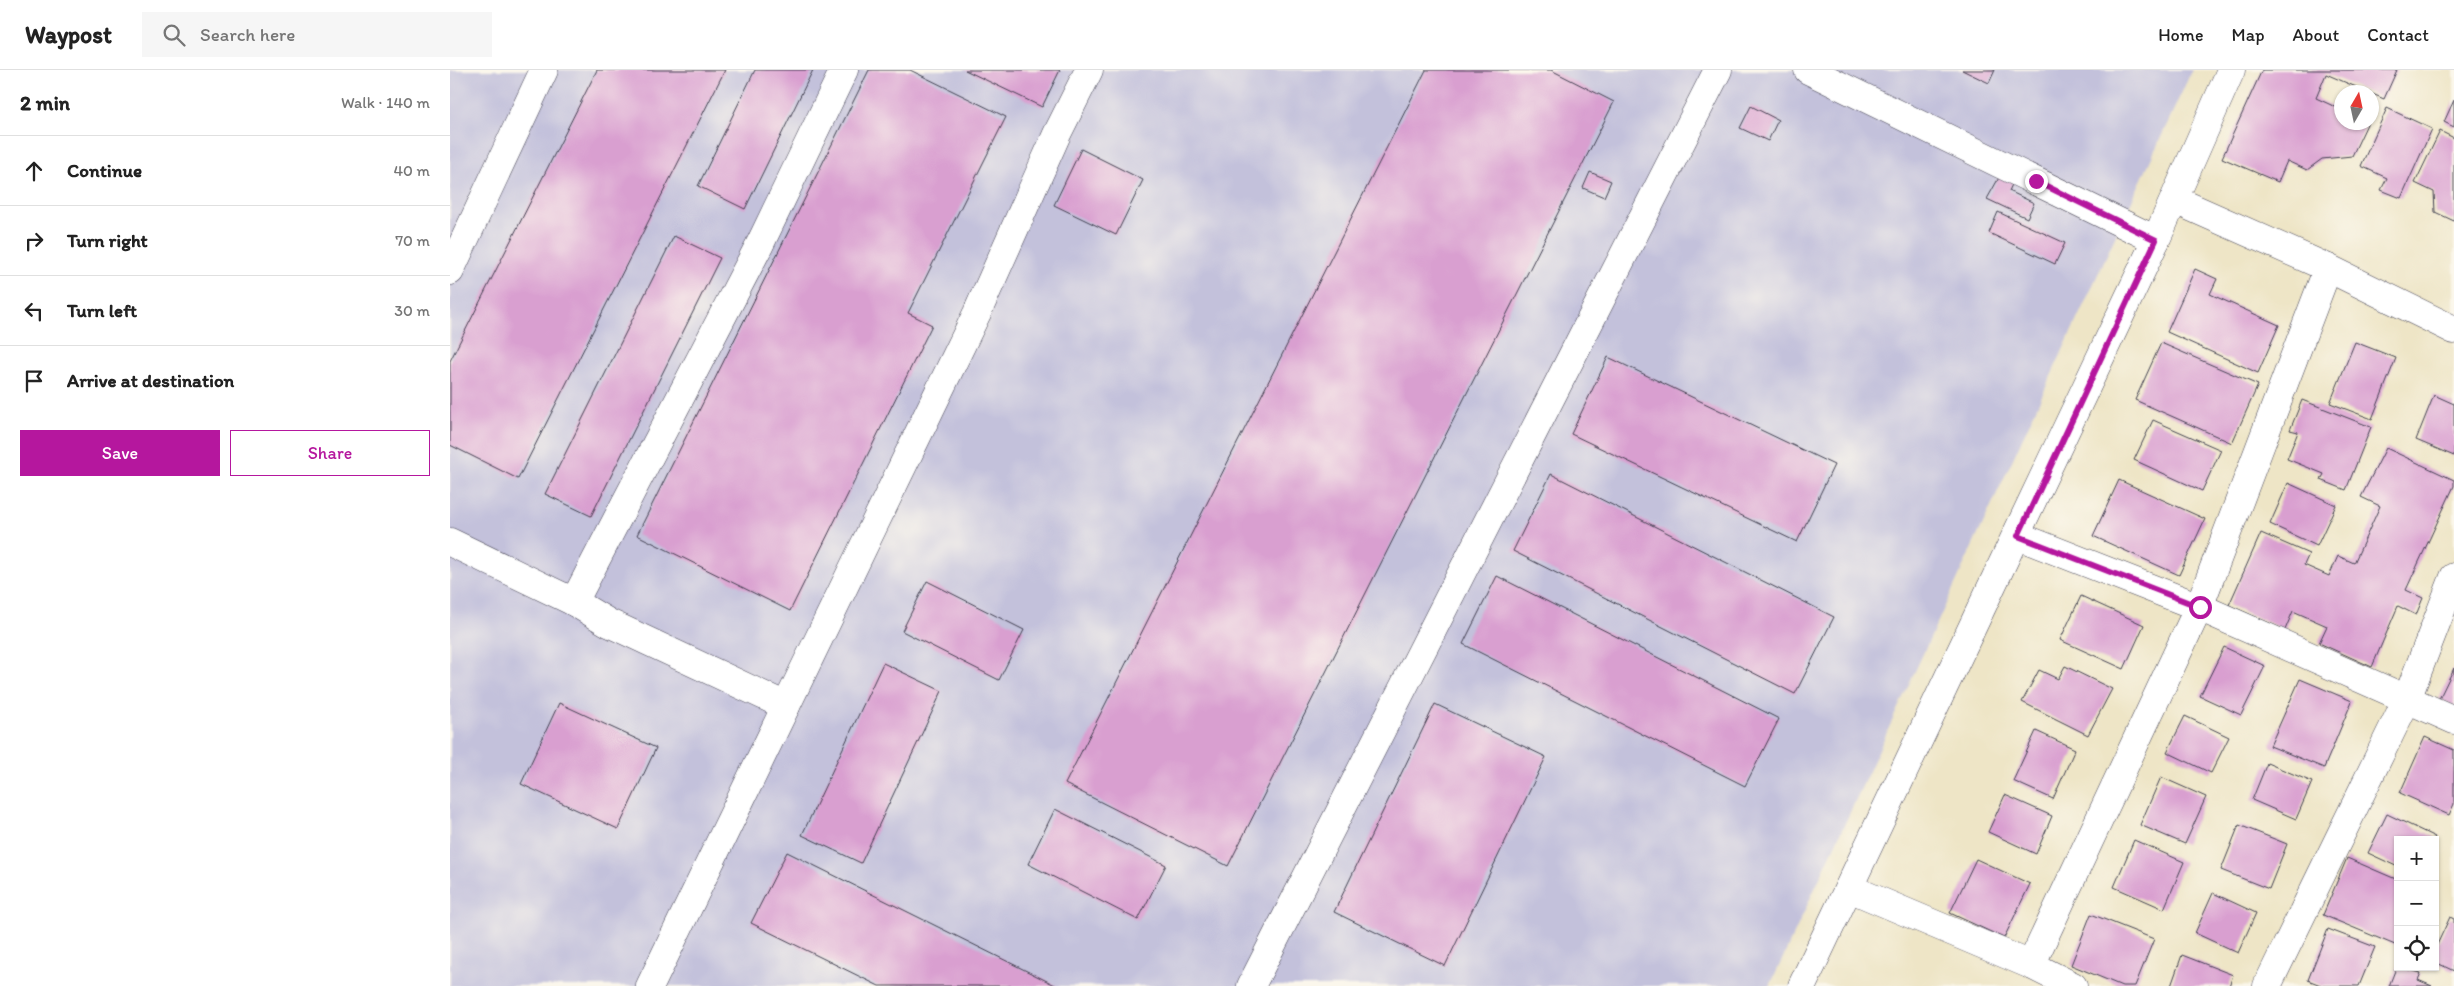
<!DOCTYPE html>
<meta charset="utf-8">
<style>
:root{--surface:#fff;--page:#f6f6f6;--text:#222;--muted:#767676;--line:#e0e0e0;--accent:#b5179e}
body{margin:0;font-family:Itim,sans-serif;background:var(--page);color:var(--text)}
.controls{position:absolute;right:15px;bottom:15px;display:grid;overflow:hidden;border-radius:0px;box-shadow:0 1px 4px #0004}
.controls button{width:45px;height:45px;display:grid;place-items:center;padding:0;border:0;border-bottom:1px solid var(--line);background:var(--surface);color:var(--text);font:25px sans-serif}
.compass{position:absolute;left:1884px;top:15px;width:45px;height:45px;border-radius:50%;background:var(--surface);box-shadow:0 1px 4px #0004;rotate:9deg}
.stop{position:absolute;width:15px;height:15px;margin:-11px;border:4px solid #b5179e;border-radius:50%;background:#fff}
.stop.end{background:#b5179e;border-color:#fff;box-shadow:0 1px 5px #0008}
.list{margin:0;padding:0;list-style:none}
h2{display:flex;justify-content:space-between;align-items:center;height:65px;margin:0;padding:0 20px;font-size:21px}
h2 small{font-size:16px;font-weight:400;color:var(--muted)}
.list li{display:grid;grid-template-columns:32px 1fr auto;gap:15px;align-items:center;box-sizing:border-box;height:70px;padding:0 20px;border-top:1px solid var(--line)}
.list b{display:block;font-size:19px;white-space:nowrap}
.list em{font-size:16px;font-style:normal;color:var(--muted)}
.actions{display:flex;gap:10px;padding:15px 20px}
.actions a{flex:1;padding:11px 0;border:1px solid var(--accent);border-radius:0px;text-align:center;font-size:18px;color:var(--accent)}
.actions .main{background:var(--accent);color:#fff}
.icon{flex:none;width:28px;height:28px;fill:none;stroke:currentColor;stroke-width:2;stroke-linecap:round;stroke-linejoin:round}
.map{position:relative;flex:none;width:2004px;height:916px;overflow:hidden}
header{display:flex;align-items:center;gap:30px;box-sizing:border-box;height:70px;padding:0 25px;background:var(--surface);border-bottom:1px solid var(--line)}
header strong{font-size:24px}
nav{display:flex;gap:28px;margin-inline-start:auto;font-size:18px}
.search{width:350px;height:45px;background:var(--page);display:flex;align-items:center;gap:12px;box-sizing:border-box;padding:0 18px;border-radius:0px;color:var(--muted);font-size:19px}
main{display:flex}
aside{flex:1;background:var(--surface)}
.map>svg:first-child{display:block}
.industrial{fill:#c3c1db}
.building{fill:#d99fd0}
.lines{fill:none;stroke-linecap:round;stroke-linejoin:round}
.minor-casing{stroke:#413f50;stroke-width:29}
.minor{stroke:#fff;stroke-width:28}
.route{stroke:#b5179e;stroke-width:6}
</style>
<header>
<strong>Waypost</strong>
<div class="search"><svg class="icon" aria-label="search" viewBox="0 0 24 24"><circle cx="10" cy="10" r="6"/><path d="M15 15l6 6"/></svg>Search here</div>
<nav><a>Home</a><a>Map</a><a>About</a><a>Contact</a></nav>
</header>
<main>
<aside>
<h2>2 min<small>Walk · 140 m</small></h2>
<ul class="list">
<li><svg class="icon" aria-label="ahead" viewBox="0 0 24 24"><path d="M12 20V5M6 11l6-6 6 6"/></svg><div><b>Continue</b></div><em>40 m</em></li>
<li><svg class="icon" aria-label="right" viewBox="0 0 24 24"><path d="M7 20v-9h11M14 6l5 5-5 5"/></svg><div><b>Turn right</b></div><em>70 m</em></li>
<li><svg class="icon" aria-label="left" viewBox="0 0 24 24"><path d="M17 20v-9H6M10 6l-5 5 5 5"/></svg><div><b>Turn left</b></div><em>30 m</em></li>
<li><svg class="icon" aria-label="arrive" viewBox="0 0 24 24"><path d="M6 21V4h12l-3 4 3 4H6"/></svg><div><b>Arrive at destination</b></div></li>
</ul>
<div class="actions"><a class="main">Save</a><a>Share</a></div>
</aside>
<div class="map">
<svg width="2004" height="916" viewBox="0 0 2004 916">
<rect width="100%" height="100%" fill="#fbf7ec"/>
<filter id="ink" filterUnits="userSpaceOnUse"><feTurbulence type="fractalNoise" baseFrequency=".02" numOctaves="2"/><feDisplacementMap in="SourceGraphic" scale="10" xChannelSelector="R" yChannelSelector="G"/><feConvolveMatrix kernelMatrix="1 2 1 2 8 2 1 2 1" color-interpolation-filters="sRGB"/></filter>
<filter id="wash" filterUnits="userSpaceOnUse"><feTurbulence type="fractalNoise" baseFrequency=".0096" numOctaves="4" result="noise"/><feDisplacementMap in="SourceGraphic" scale="20" xChannelSelector="R" yChannelSelector="G"/><feGaussianBlur stdDeviation="1.12" result="paint"/><feColorMatrix in="noise" values="0 0 0 0 0 0 0 0 0 0 0 0 0 0 0 0 0 1.4 0 .05"/><feComposite in="paint" operator="in"/></filter>
<g filter="url(#wash)">
<rect width="100%" height="100%" fill="#eee5c6"/>
<polygon class="industrial" points="0,0 1742,0 1320,916 0,916"/>
<g id="blocks">
<g class="building">
<polygon points="147,0 275,0 68,409 0,375 0,291"/>
<polygon points="305,0 363,0 295,139 248,116"/>
<polygon points="419,0 460,0 556,47 458,243 482,255 340,541 187,465"/>
<polygon points="515,0 610,0 592,37"/>
<polygon points="976,0 1101,0 1164,32 778,796 615,714"/>
<polygon points="1512,0 1545,0 1539,13"/>
<polygon points="1812,0 1947,0 1934,29 1876,4 1866,28 1892,40 1892,52 1918,52 1902,86 1872,89 1857,100 1837,91 1828,112 1772,88"/>
<polygon points="2004,30 2004,57 1994,52"/>
<polygon points="1301,36 1328,50 1318,71 1290,58"/>
<polygon points="1937,38 1982,59 1951,128 1931,120 1937,108 1911,96"/>
<polygon points="1990,61 2004,68 2004,151 1985,142 1984,122 1965,113"/>
<polygon points="631,79 693,110 666,165 604,135"/>
<polygon points="1140,102 1161,111 1154,127 1133,118"/>
<polygon points="1551,104 1564,110 1559,121 1584,133 1577,148 1537,129"/>
<polygon points="1548,142 1615,173 1605,194 1539,163"/>
<polygon points="224,166 270,188 141,446 95,424"/>
<polygon points="1745,199 1767,209 1760,224 1829,255 1808,303 1717,262"/>
<polygon points="1905,272 1946,288 1922,349 1880,333"/>
<polygon points="1711,273 1808,315 1782,373 1685,330"/>
<polygon points="1158,287 1384,395 1347,472 1121,364"/>
<polygon points="1984,325 2004,334 2004,386 1966,370"/>
<polygon points="1852,330 1921,357 1896,420 1871,410 1874,404 1837,389 1848,362 1840,360"/>
<polygon points="1703,350 1771,380 1752,421 1684,390"/>
<polygon points="1936,378 2004,410 2004,416 1956,520 1973,528 1966,545 1948,536 1922,597 1869,573 1877,556 1843,541 1835,560 1779,535 1811,463 1859,484 1854,495 1879,506 1888,486 1904,493 1930,436 1911,427"/>
<polygon points="1101,404 1384,547 1345,624 1063,481"/>
<polygon points="1669,410 1755,449 1729,505 1643,466"/>
<polygon points="1838,413 1886,435 1867,476 1820,454"/>
<polygon points="1047,506 1329,649 1295,716 1013,574"/>
<polygon points="477,511 574,560 549,610 452,561"/>
<polygon points="1631,526 1694,555 1674,599 1610,570"/>
<polygon points="1774,577 1815,596 1791,645 1750,626"/>
<polygon points="433,593 492,621 411,793 352,765"/>
<polygon points="1615,596 1662,619 1638,665 1572,632 1589,600 1608,609"/>
<polygon points="2004,598 2004,636 1989,629"/>
<polygon points="1850,609 1902,631 1874,698 1820,676"/>
<polygon points="109,633 206,678 168,759 71,714"/>
<polygon points="985,634 1096,687 995,896 884,842"/>
<polygon points="1735,646 1779,667 1761,703 1717,682"/>
<polygon points="1586,661 1625,679 1603,729 1563,711"/>
<polygon points="1975,667 2004,680 2004,734 1999,745 1950,723"/>
<polygon points="1817,693 1862,712 1846,749 1802,730"/>
<polygon points="1711,707 1756,727 1735,774 1690,755"/>
<polygon points="1555,725 1602,746 1586,784 1538,762"/>
<polygon points="605,739 716,795 688,850 578,794"/>
<polygon points="1937,744 1985,767 1983,770 1948,770 1948,797 1918,783"/>
<polygon points="1789,755 1837,774 1819,819 1771,800"/>
<polygon points="1684,770 1734,792 1714,839 1664,817"/>
<polygon points="337,782 607,916 429,916 301,853"/>
<polygon points="1897,788 1948,810 1948,868 1945,875 1873,845"/>
<polygon points="1526,789 1580,814 1554,868 1500,843"/>
<polygon points="1763,823 1806,843 1788,883 1745,863"/>
<polygon points="1641,844 1704,869 1685,916 1672,916 1621,895"/>
<polygon points="2000,847 2004,849 2004,901 1985,892 1985,879"/>
<polygon points="1878,859 1925,877 1909,916 1873,916 1858,910"/>
<polygon points="1732,885 1783,905 1779,916 1721,916"/>
<polygon points="1948,893 1948,897 1971,903 1968,910 1982,916 1939,916"/>
</g>
</g>
</g>
<g filter="url(#ink)">
<use href="#blocks" fill-opacity="0" stroke="#413f50" stroke-width="1"/>
<g class="lines">
<g class="minor-casing">
<g id="minor">
<polyline points="1358,0 1706,170"/>
<polyline points="1725,130 1878,198 2004,260"/>
<polyline points="0,201 94,0"/>
<polyline points="1568,466 1749,537 2004,650"/>
<polyline points="0,472 124,532 159,553 336,636"/>
<polyline points="124,532 310,174 394,0"/>
<polyline points="1399,818 1581,895 1623,916"/>
<polyline points="1581,895 1749,537 1878,198"/>
<polyline points="200,916 527,243 607,64 639,0"/>
<polyline points="801,916 1268,0"/>
<polyline points="1352,916 1706,170 1781,0"/>
<polyline points="1817,916 1957,629 2004,507"/>
</g>
</g>
<use href="#minor" class="minor"/>
</g>
</g>
<g class="lines" filter="url(#ink)">
<polyline class="route" points="1586,111 1706,170 1568,466 1750,537"/>
</g>
</svg>
<div class="controls">
<button>+</button>
<button>−</button>
<button><svg class="icon" aria-label="locate" viewBox="0 0 24 24"><circle cx="12" cy="12" r="6"/><path d="M12 2v4M12 18v4M2 12h4M18 12h4"/></svg></button>
</div>
<svg class="compass" viewBox="-18 -18 36 36"><path d="M0-13l5 13h-10z" fill="#e53935"/><path d="M0 13l5-13h-10z" fill="#767676"/></svg>
<div class="stop" style="left:1750px;top:537px"></div>
<div class="stop end" style="left:1586px;top:111px"></div>
</div>
</main>
